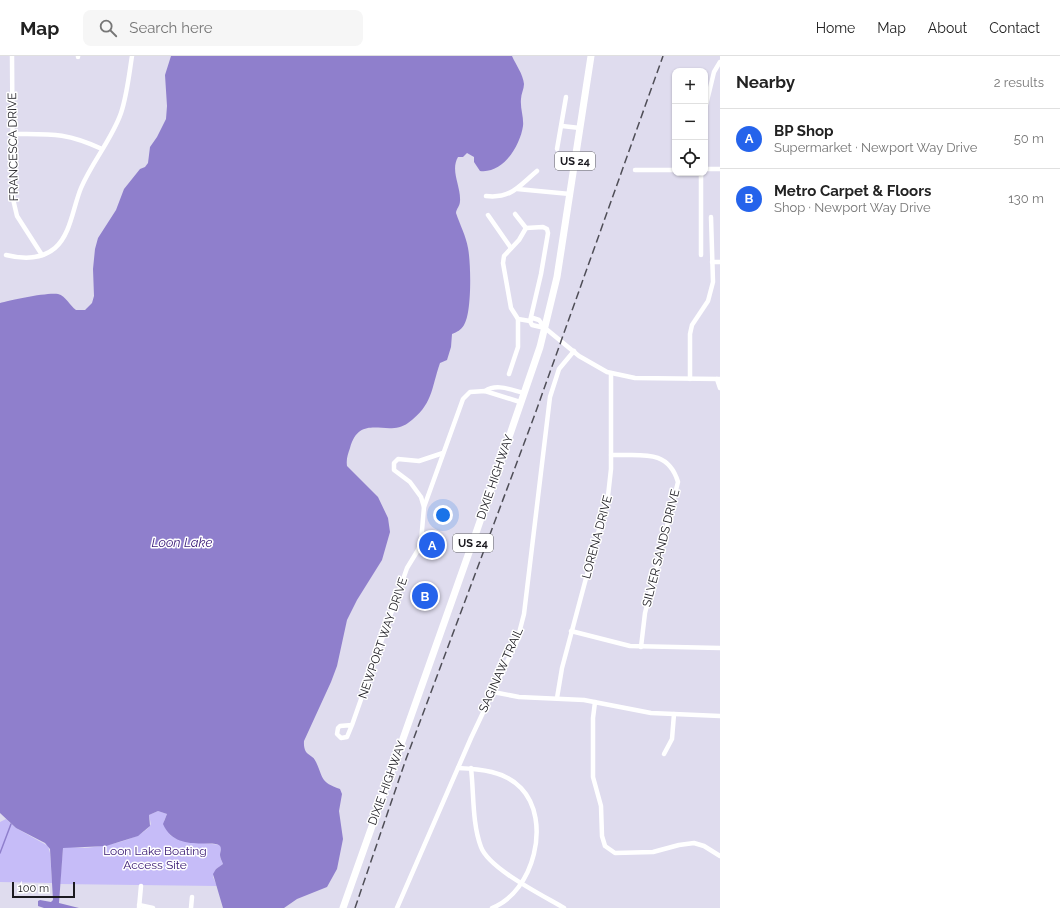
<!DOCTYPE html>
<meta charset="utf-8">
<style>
:root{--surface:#fff;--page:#f6f6f6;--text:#222;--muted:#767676;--line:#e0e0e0;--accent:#2563eb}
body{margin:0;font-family:Raleway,sans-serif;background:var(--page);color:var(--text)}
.controls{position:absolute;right:12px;top:12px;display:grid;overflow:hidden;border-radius:8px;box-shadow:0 1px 3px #0004}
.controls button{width:36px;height:36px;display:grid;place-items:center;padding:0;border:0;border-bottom:1px solid var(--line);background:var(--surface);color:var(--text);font:20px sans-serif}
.scale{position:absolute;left:12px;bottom:10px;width:63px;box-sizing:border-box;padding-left:4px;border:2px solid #1b1a20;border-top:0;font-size:11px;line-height:14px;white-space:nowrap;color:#1b1a20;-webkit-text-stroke:3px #fff;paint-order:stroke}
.you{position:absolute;left:443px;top:459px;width:14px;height:14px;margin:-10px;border:3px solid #fff;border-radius:50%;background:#1a73e8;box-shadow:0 0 0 6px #1a73e833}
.badge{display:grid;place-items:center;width:26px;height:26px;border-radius:50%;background:var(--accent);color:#fff;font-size:13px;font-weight:700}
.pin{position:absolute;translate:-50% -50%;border:2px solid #fff;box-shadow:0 1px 4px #0006}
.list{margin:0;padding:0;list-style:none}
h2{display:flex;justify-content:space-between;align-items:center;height:52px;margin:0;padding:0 16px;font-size:17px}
h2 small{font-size:13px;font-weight:400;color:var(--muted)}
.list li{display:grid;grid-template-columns:26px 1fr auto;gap:12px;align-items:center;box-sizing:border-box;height:60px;padding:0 16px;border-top:1px solid var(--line)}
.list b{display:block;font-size:15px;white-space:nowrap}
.list p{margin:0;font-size:13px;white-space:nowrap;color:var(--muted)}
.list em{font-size:13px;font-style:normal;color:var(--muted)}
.icon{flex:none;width:22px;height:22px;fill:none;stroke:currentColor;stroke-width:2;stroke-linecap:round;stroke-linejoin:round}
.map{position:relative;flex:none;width:720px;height:852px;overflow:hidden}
header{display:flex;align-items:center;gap:24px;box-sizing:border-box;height:56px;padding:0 20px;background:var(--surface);border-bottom:1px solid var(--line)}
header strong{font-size:19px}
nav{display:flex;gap:22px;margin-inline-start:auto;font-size:14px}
.search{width:280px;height:36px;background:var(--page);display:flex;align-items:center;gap:10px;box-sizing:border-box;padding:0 14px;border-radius:8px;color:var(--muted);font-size:15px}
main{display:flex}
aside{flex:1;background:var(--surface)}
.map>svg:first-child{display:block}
.green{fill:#c6bcf8}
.water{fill:#8f7fcc}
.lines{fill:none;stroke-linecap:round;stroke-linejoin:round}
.stream{stroke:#8f7fcc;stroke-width:1.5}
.minor{stroke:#fff;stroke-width:4.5}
.primary{stroke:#fff;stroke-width:7}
.rail{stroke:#4f4e57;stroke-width:1.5;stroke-dasharray:8 4;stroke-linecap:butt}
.labels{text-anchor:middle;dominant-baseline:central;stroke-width:3;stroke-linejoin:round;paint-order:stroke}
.shield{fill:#fff;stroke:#5f5f63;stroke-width:1}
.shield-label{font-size:11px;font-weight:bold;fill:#1b1a20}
.street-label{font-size:12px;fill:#1b1a20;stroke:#fff}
.park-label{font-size:12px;fill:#361570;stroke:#fff}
.water-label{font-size:13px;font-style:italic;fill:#3e207b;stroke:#fff}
</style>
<header>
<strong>Map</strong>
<div class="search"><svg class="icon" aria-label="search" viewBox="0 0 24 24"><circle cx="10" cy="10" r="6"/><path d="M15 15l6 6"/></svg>Search here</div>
<nav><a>Home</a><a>Map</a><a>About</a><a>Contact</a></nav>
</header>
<main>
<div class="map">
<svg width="720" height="852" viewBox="0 0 720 852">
<rect width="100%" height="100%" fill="#dfdcee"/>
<g class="green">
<path d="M158,755L167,758L164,765L170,779L179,784L220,789L221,792L220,801L223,808L216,813L213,821L217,830L60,828L63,792C70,790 77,792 85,792C101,791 143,784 151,768L149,759Z"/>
<polygon points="6,763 16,772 48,790 50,797 52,827 0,826 0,766"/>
</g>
<path class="water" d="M171,0H512C516,9 523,18 524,28C524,33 521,38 521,43C520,52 524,62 523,70C520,90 503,118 480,115L474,106V101L467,97L463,101H458C450,115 461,130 460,145C460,150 456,153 456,157C460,169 466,180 468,192C471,207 472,257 464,269C461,274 457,276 452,278L451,291L447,304L440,307C431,333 433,349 408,367C388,382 360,356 350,392C348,398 346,403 347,410L378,441L388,462L390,476L382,504L357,544L347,564L337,610L331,626L304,685C303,701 313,697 316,706C324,723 320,726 340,733L342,738L339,755L343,783L337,813L327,831L297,843L284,852H223L213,818L216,813L223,808C222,805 220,802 220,799C220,796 222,793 220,790C214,782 176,798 163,768L167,758L158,755L149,759L150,770L138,780L106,790L63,792L59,847L79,852H44L38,850V845L40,844L51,846L53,844L50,793L45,787L16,772L0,757V247C10,244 48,236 58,238C66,240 70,250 76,254H85L92,247L94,240L93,213L95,193L98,182L116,154L124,133L140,113L145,111L148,107L150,91L157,81L166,63L167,50L165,19Z"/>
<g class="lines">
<polyline class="stream" points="0,797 11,768"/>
<g class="minor">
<polyline points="12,0 13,143 17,160 42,199"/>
<polyline points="78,1 78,0"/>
<polyline points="705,53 714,16 720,6"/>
<polyline points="562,70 580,72"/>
<path d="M12,78C50,78 66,76 102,93"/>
<polyline points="557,93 566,41"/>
<polyline points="705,113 720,113"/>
<polyline points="635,114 675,114"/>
<polyline points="701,117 701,199"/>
<polyline points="517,133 570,138"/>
<path d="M486,140C511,143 519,130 537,115"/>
<polyline points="515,158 526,172"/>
<polyline points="488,159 511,192"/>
<path d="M6,199C22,203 41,204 55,192C71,178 73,151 81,132C92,106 112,83 121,57C127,39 129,19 132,0"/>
<polyline points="712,206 720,206"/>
<polyline points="518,263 530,265 541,218 548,177 547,173 543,171 526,172"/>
<polyline points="545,272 532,269 530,265 533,262 539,264 545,272 579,300 607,316 635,322 720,323"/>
<polyline points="509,318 518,291 518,263 511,252 503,207 504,200 519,184 526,172"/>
<polyline points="690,323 690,278 692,269 708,245 713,226 711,161"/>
<polyline points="717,323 720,332"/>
<path d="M485,335C497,327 511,334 524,337"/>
<path d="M611,399C640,400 668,392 678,426L645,557L641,591"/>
<polyline points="424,451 421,441 410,426 394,414 394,407 398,403 419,405 443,397"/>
<polyline points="571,575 630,590 720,592"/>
<polyline points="493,636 519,641 584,644 651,657 720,660"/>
<polyline points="557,642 562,612 608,440 611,413 611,317"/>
<polyline points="595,646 593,662 593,721 601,750 602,780 605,790 615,797 653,796 679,789 694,787 704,790 720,800"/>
<polyline points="352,669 347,681 341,682 337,678 338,672 340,670 352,669 407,512 418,494 421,486 424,451 463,343 470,336 485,335 520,346"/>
<polyline points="664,698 672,683 674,658"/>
<path d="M458,712C480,713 505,715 521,732C552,764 534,836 492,852"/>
<path d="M471,712C474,738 472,767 481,791C489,813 544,840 564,852"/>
<polyline points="139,849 153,852"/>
<polyline points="139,852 141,830"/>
<polyline points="191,852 192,841"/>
<polyline points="397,852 471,682 517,585 524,558 550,341 559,313 574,295"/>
</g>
<polyline class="primary" points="343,852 477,474 540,291 557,221 591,0"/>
<polyline class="rail" points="355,852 406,703 535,358 663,0"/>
</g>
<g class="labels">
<g class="shield">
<rect x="555" y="96" width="40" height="18" rx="3"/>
<rect x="453" y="478" width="40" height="18" rx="3"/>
</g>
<g class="shield-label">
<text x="575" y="105">US 24</text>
<text x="473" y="487">US 24</text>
</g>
<g class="street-label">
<text transform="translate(13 91) rotate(-91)">FRANCESCA DRIVE</text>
<text transform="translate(495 421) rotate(-71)">DIXIE HIGHWAY</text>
<text transform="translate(597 481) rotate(-75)">LORENA DRIVE</text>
<text transform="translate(661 492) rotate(-76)">SILVER SANDS DRIVE</text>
<text transform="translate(383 582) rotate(-71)">NEWPORT WAY DRIVE</text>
<text transform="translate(501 614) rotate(-66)">SAGINAW TRAIL</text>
<text transform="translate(387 727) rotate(-70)">DIXIE HIGHWAY</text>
</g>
<g class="park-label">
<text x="155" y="795">Loon Lake Boating<tspan x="155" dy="14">Access Site</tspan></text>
</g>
<g class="water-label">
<text x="182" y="486">Loon Lake</text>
</g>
</g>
</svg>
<div class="controls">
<button>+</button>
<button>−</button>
<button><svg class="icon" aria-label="locate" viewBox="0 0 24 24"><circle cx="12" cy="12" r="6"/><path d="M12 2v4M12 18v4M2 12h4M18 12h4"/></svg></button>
</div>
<div class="scale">100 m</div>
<div class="you"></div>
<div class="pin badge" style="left:432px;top:489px">A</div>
<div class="pin badge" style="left:425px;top:540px">B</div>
</div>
<aside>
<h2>Nearby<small>2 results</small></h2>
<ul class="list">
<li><span class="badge">A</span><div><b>BP Shop</b><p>Supermarket · Newport Way Drive</p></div><em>50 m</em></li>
<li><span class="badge">B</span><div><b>Metro Carpet &amp; Floors</b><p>Shop · Newport Way Drive</p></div><em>130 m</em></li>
</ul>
</aside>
</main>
